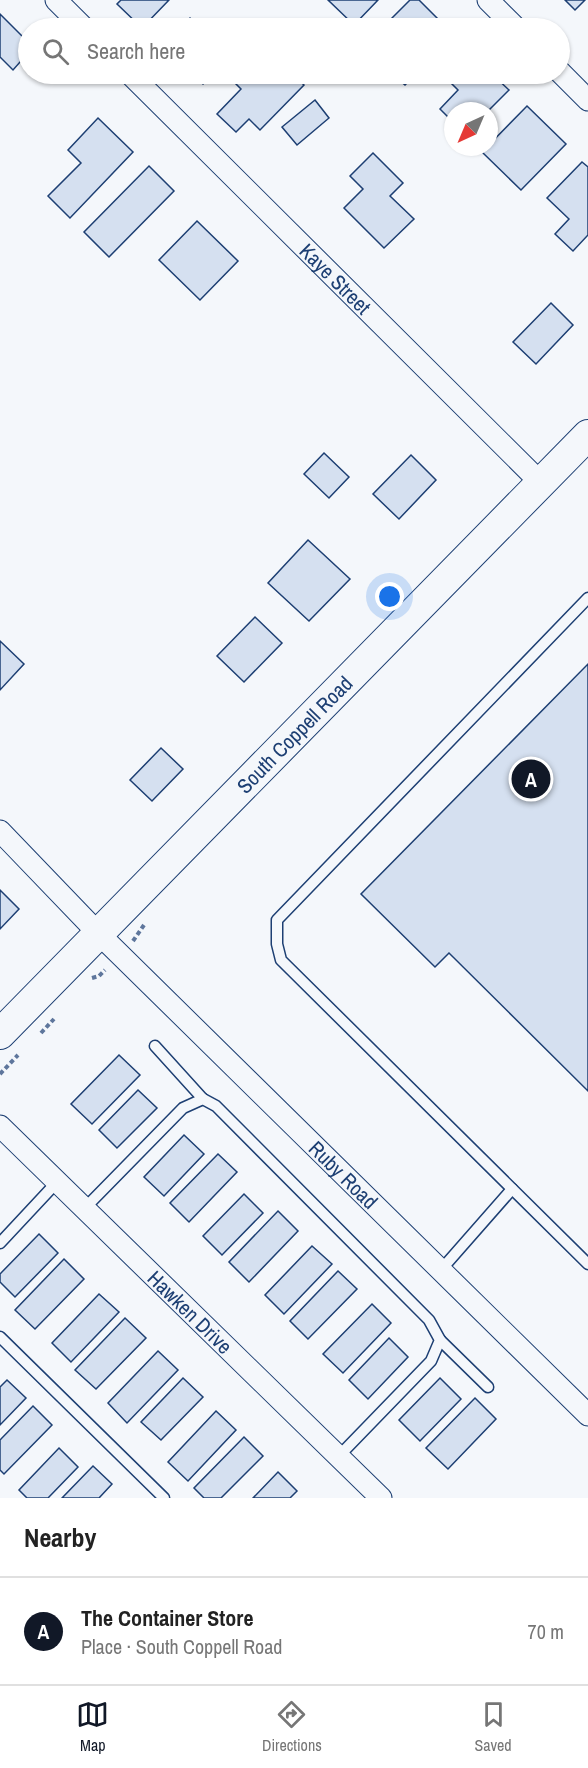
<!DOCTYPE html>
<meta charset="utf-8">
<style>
:root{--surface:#fff;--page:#f2f2f2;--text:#222;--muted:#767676;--line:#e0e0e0;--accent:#111827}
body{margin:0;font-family:"Archivo Narrow",sans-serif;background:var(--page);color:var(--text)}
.compass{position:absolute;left:444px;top:102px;width:54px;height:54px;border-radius:50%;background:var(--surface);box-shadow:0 2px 4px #0004;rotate:224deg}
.you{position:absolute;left:390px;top:597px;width:21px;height:21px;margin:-15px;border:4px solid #fff;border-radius:50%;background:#1a73e8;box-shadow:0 0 0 9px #1a73e833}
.badge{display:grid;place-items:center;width:39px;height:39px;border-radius:50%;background:var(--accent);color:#fff;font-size:20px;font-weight:700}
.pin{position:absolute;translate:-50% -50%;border:3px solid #fff;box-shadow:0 2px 6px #0006}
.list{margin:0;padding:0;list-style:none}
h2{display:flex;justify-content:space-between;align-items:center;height:78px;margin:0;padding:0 24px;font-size:26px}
h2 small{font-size:20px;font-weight:400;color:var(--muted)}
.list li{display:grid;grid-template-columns:39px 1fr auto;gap:18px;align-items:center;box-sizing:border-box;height:108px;padding:0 24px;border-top:2px solid var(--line)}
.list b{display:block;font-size:22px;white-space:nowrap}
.list p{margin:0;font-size:20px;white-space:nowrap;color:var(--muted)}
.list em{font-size:20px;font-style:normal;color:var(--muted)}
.icon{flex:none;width:33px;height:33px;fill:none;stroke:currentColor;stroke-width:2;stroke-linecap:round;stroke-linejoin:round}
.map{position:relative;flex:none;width:588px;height:1498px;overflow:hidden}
.search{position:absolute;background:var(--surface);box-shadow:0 2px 4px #0004;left:18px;right:18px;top:18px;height:66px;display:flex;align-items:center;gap:15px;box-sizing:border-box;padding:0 21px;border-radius:33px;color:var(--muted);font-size:22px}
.sheet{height:186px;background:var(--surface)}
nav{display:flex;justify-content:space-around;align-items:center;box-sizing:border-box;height:84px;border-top:2px solid var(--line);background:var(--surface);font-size:16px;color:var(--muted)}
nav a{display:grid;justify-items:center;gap:3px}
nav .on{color:var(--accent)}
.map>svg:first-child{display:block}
.building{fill:#d5e0f0;stroke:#1d3f73;stroke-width:1.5}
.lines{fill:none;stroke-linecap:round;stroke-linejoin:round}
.lane-casing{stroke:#1d3f73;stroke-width:13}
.street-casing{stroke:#1d3f73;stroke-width:23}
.secondary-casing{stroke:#1d3f73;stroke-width:32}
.path{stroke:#5e769c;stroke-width:4;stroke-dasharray:4.5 3;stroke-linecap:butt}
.lane{stroke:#f4f7fb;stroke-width:10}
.street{stroke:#f4f7fb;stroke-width:21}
.secondary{stroke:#f4f7fb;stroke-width:30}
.labels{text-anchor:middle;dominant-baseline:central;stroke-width:4.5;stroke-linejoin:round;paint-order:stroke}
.street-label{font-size:21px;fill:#1d3f73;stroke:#f4f7fb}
</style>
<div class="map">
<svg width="588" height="1498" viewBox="0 0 588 1498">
<rect width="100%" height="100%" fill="#f4f7fb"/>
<g class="building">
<polygon points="121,0 169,0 142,28 117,4"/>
<polygon points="328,0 378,0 354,25"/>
<polygon points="410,0 419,0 447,28 382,28"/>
<polygon points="565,0 585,0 575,10"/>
<polygon points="0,14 28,42 28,53 13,70 0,57"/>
<polygon points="190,18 200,28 180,28"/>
<polygon points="191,74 213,74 203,84"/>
<polygon points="232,74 292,74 304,85 260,130 249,119 236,132 217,114 241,89 229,77"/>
<polygon points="392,74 416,74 405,85"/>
<polygon points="449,74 492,74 509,90 488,111 453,111 453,122 440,109 458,90 445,77"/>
<polygon points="315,100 329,118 297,145 282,127"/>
<polygon points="527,106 566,144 521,190 482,152"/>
<polygon points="98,118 133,152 70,218 48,196 81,163 68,150"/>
<polygon points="373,153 403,183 390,196 414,219 384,248 344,208 363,189 350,176"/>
<polygon points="582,162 588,167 588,235 573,251 555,234 569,219 547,198"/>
<polygon points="149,166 174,191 109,257 84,232"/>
<polygon points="197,221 238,261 200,300 159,260"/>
<polygon points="551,303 573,325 536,364 513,342"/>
<polygon points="324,453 349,477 329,498 304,474"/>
<polygon points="411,455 436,480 399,519 373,494"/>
<polygon points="308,540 350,579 309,621 268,583"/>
<polygon points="255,617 282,643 244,682 217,656"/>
<polygon points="0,641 24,664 0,690"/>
<polygon points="588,664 588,1091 449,953 435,967 361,894"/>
<polygon points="161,748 183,769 152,801 130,780"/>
<polygon points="0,890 19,909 0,929"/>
<polygon points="119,1055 140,1075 92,1124 71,1104"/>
<polygon points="138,1090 157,1108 117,1148 99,1130"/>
<polygon points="184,1135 204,1154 164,1196 144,1177"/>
<polygon points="218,1154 237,1172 189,1222 170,1203"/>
<polygon points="244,1194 263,1213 222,1255 203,1236"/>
<polygon points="278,1211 298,1231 249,1282 229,1262"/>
<polygon points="39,1234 58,1253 15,1297 0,1282 0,1274"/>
<polygon points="312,1246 332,1264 284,1314 265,1295"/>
<polygon points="64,1259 84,1279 35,1329 15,1310"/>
<polygon points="338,1271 357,1289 308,1339 290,1321"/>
<polygon points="99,1294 119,1312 71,1362 52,1343"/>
<polygon points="372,1304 391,1323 343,1373 323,1354"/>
<polygon points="125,1318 146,1338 96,1389 75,1370"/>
<polygon points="389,1338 408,1357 368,1399 349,1380"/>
<polygon points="158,1351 178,1370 127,1423 108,1403"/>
<polygon points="183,1378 203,1397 161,1440 141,1422"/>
<polygon points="440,1378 461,1399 420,1441 399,1420"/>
<polygon points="7,1380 26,1398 0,1425 0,1387"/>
<polygon points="475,1398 496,1419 448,1469 426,1448"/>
<polygon points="33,1406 52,1425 4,1474 0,1470 0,1440"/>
<polygon points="216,1411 236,1430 188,1481 168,1462"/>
<polygon points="244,1437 263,1456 221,1498 204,1498 194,1488"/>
<polygon points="59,1448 78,1467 48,1498 27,1498 19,1490"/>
<polygon points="93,1466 112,1484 99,1498 62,1498"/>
<polygon points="278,1472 297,1491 290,1498 253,1498"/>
</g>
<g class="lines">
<g class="lane-casing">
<g id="lane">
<polyline points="588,598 277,920 277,944 281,960 588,1264"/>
<polyline points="155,1046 203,1099"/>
<polyline points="84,1209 183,1108 203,1099 216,1106 429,1320 440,1340 431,1361 338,1457"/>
<polyline points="0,1243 57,1182"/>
<polyline points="440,1271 512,1189"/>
<polyline points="0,1337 164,1498"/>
<polyline points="440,1340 488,1387"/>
</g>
</g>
<g class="street-casing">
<g id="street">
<polyline points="56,0 84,28"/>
<polyline points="488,0 516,28"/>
<polyline points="560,72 588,100"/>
<path id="s1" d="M130,74L541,483"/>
<path id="s2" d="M0,831L98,933L588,1415"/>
<path id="s3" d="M0,1126L381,1498"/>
</g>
</g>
<g class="secondary-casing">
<g id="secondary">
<path id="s4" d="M0,1034L588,435"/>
</g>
</g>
<g class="path">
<polyline points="133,941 144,925"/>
<polyline points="92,978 99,976 105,970"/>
<polyline points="41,1033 54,1019"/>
<polyline points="0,1074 18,1055"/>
</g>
<use href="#lane" class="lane"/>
<use href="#street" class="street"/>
<use href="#secondary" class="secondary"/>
</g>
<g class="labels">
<g class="street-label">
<text stroke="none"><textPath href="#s1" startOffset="290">Kaye Street</textPath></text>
<text stroke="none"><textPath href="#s4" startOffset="420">South Coppell Road</textPath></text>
<text stroke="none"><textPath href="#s2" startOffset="486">Ruby Road</textPath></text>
<text stroke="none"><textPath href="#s3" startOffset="266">Hawken Drive</textPath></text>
</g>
</g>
</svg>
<svg class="compass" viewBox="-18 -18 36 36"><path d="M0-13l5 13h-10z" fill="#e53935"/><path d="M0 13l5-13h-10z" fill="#767676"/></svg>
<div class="you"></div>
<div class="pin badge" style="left:531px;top:779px">A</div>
<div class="search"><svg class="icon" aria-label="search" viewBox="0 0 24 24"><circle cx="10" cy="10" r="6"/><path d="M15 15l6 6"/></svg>Search here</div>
</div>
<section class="sheet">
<h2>Nearby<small></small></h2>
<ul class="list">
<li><span class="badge">A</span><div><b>The Container Store</b><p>Place · South Coppell Road</p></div><em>70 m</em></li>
</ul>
</section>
<nav>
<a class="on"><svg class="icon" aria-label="map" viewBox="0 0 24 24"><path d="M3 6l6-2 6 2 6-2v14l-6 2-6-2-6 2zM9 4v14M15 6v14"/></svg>Map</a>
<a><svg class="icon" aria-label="directions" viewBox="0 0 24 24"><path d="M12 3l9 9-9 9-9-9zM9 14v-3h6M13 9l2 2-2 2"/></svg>Directions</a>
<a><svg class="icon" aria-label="saved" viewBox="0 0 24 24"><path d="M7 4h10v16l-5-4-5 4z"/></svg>Saved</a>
</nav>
